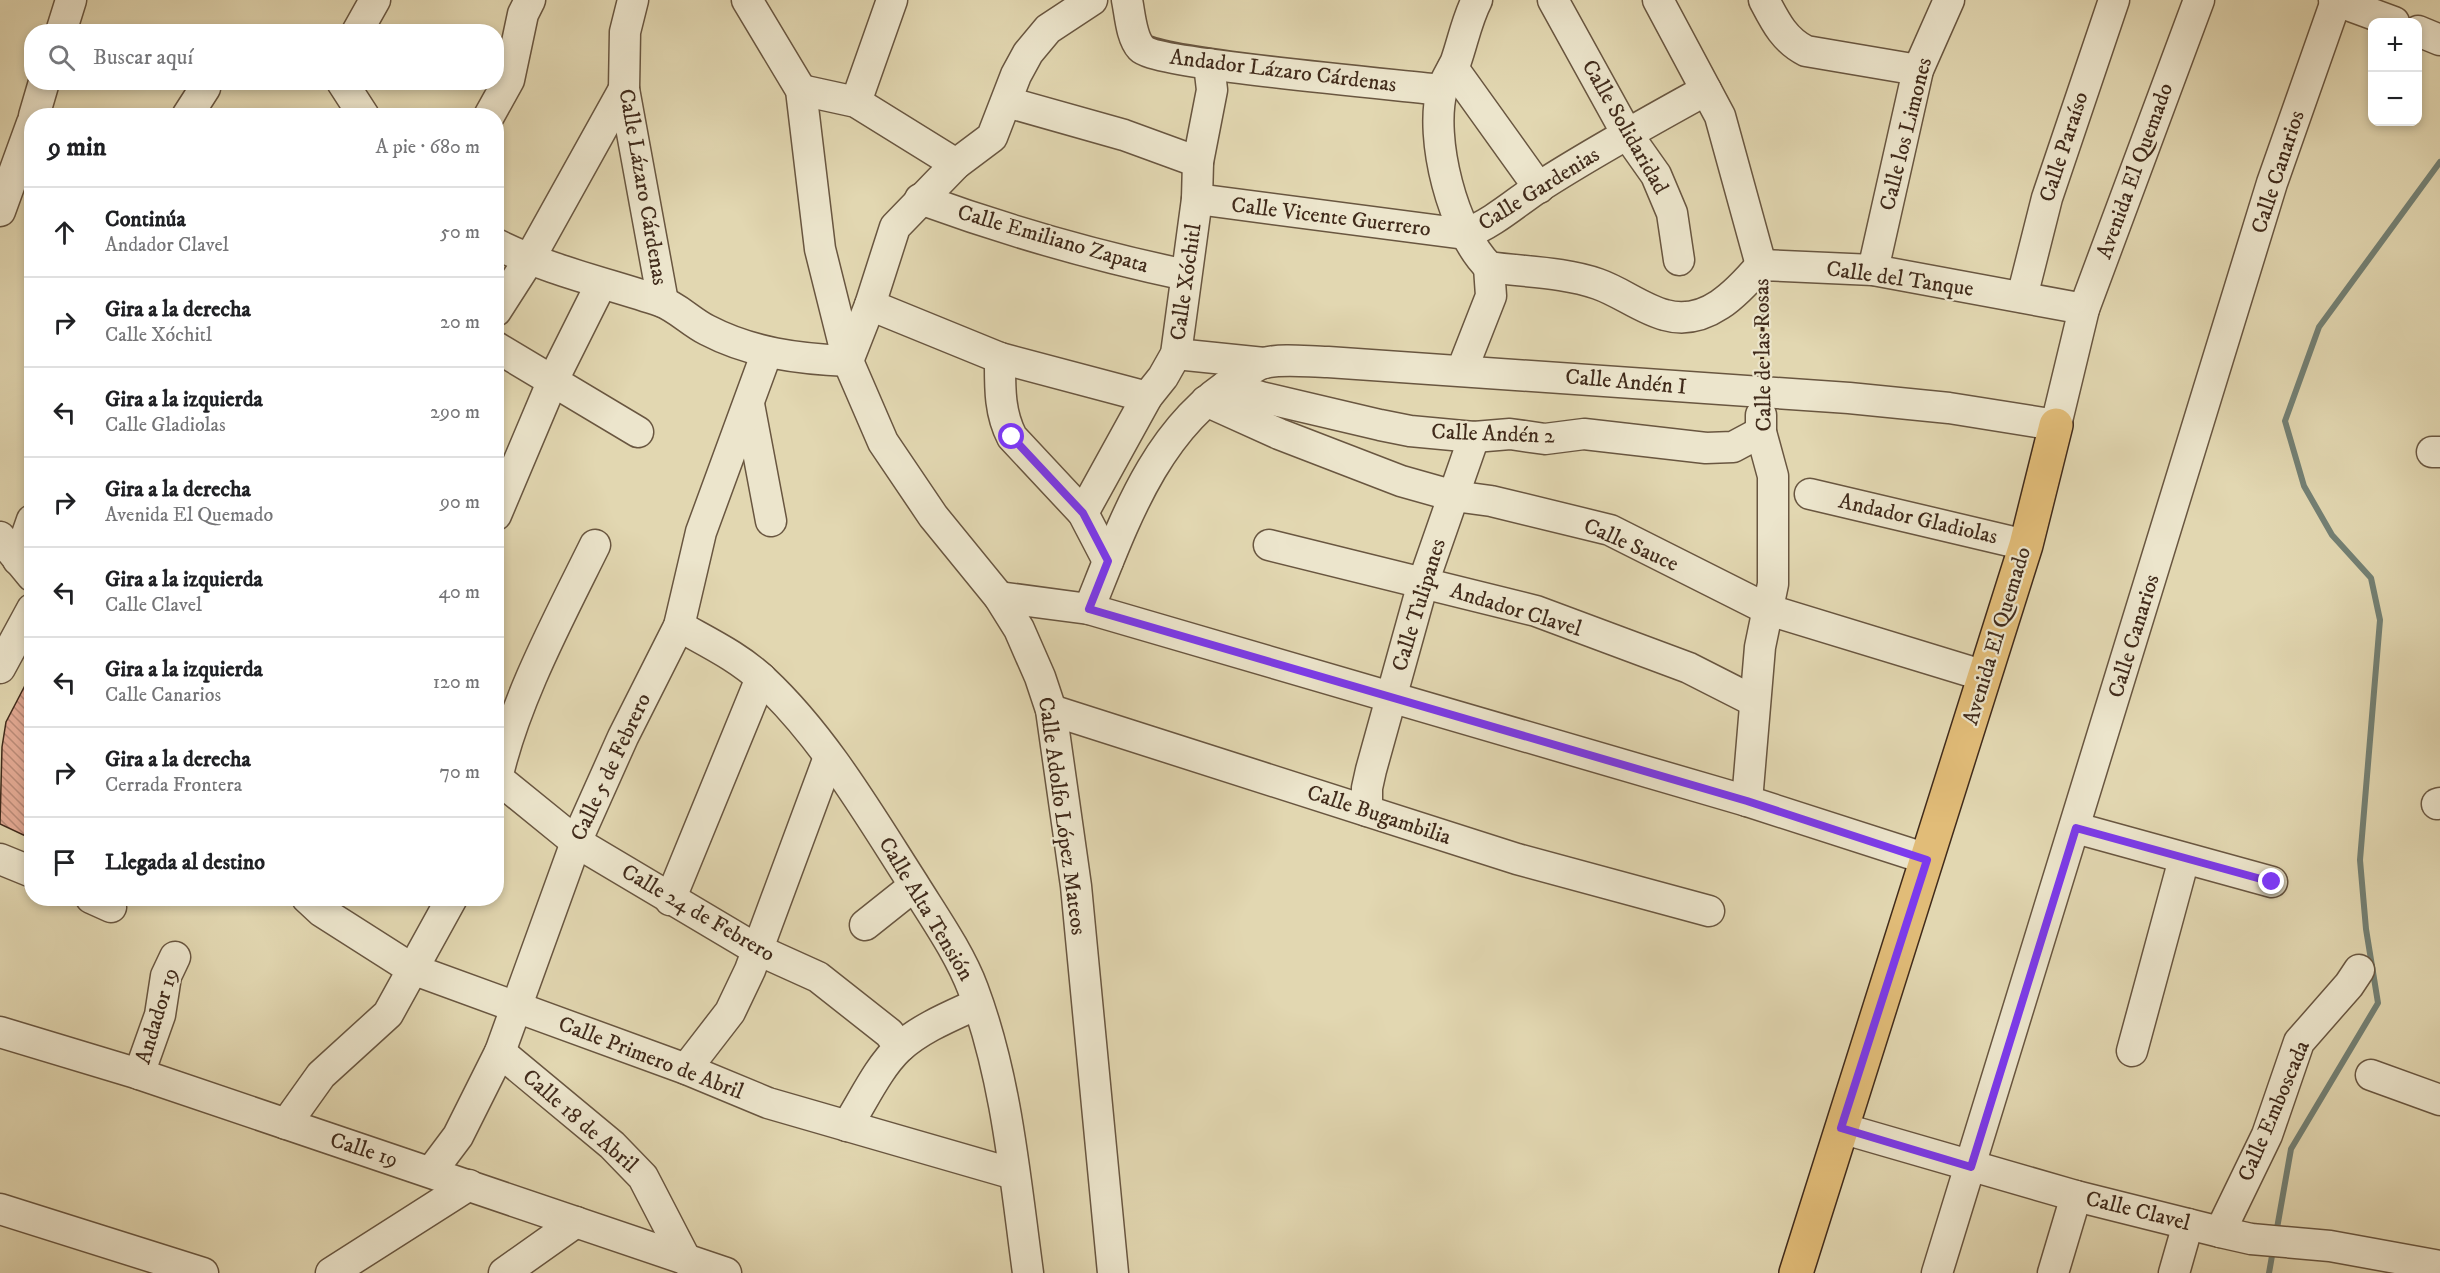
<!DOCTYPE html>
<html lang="es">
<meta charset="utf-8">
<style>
:root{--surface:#fff;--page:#f6f6f6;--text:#202124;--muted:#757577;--line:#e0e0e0}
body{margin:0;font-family:"IM FELL DW Pica",serif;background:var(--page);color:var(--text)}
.controls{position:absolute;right:18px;top:18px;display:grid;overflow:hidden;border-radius:12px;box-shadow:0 3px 9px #0003}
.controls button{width:54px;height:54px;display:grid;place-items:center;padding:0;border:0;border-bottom:2px solid var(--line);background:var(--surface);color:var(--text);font:30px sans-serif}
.stop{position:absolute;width:18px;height:18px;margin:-14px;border:4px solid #7c3aed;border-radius:50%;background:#fff}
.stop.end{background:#7c3aed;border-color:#fff;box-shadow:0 2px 6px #0008}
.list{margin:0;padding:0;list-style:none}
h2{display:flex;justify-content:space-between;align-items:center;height:78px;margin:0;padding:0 24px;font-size:26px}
h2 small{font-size:20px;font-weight:400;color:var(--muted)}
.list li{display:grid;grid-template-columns:39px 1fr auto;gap:18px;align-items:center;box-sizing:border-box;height:90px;padding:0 24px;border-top:2px solid var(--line)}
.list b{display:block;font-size:22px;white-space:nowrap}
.list p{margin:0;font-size:20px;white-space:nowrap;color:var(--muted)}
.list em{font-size:20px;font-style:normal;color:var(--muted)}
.icon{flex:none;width:33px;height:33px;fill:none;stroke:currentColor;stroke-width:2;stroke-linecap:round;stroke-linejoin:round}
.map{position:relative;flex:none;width:2440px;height:1273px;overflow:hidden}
.search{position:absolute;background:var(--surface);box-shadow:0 3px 9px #0003;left:24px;top:24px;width:480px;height:66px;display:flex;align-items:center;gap:15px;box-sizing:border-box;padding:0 21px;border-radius:24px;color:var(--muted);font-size:22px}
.panel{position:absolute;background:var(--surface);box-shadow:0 3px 9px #0003;left:24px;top:108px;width:480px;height:798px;border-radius:24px}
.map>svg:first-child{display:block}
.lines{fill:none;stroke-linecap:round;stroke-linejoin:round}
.stream{stroke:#738074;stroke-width:6}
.building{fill:url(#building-back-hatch);stroke:#412b1b;stroke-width:1.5}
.minor-casing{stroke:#695640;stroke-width:33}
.major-casing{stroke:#412b1b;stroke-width:36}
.path{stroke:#412b1b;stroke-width:4;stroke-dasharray:4.5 3;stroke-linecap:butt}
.minor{stroke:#ece5cc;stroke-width:30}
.major{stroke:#e1bc78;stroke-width:33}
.route{stroke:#7c3aed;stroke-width:8}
.labels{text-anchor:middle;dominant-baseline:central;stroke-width:4.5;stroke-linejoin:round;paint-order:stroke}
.street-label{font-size:22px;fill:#412b1b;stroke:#ece5cc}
</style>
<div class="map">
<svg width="2440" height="1273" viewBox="0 0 2440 1273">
<defs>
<pattern id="building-back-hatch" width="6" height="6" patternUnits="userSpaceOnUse" patternTransform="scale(1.5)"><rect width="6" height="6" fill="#e3aa94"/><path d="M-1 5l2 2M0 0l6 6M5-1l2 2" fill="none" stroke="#ba8b78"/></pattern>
</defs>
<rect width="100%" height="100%" fill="#e2d7b1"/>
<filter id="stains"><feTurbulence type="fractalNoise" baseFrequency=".00333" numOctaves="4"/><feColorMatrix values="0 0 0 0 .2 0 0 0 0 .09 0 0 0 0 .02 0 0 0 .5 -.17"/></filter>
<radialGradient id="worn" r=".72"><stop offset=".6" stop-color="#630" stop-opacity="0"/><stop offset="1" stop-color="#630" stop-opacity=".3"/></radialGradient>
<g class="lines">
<g class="stream">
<polyline points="2276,1234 2291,1149 2378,1003 2366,929 2360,860 2380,620 2371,578 2332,535 2304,486 2285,421 2319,327 2440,162"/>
<polyline points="2269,1273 2273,1250"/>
</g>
</g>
<polygon class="building" points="32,672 32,839 0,824 2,747 6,722"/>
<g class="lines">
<g class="minor-casing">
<g id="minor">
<polyline points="633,0 625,32 624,89 663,302"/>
<polyline points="747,0 801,90 820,249 848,361 883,442 933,516 999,597 1019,629 1040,677 1051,710 1076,886 1113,1273"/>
<path d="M1127,0C1130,14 1131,37 1141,48C1156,64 1402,85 1442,90"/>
<path d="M1477,0C1467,19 1463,41 1456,61C1452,70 1445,80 1442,90C1429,138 1453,232 1489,267C1524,272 1564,272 1598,284C1621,292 1642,309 1665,315C1706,327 1738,292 1761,265L1873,270L2084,309"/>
<polyline points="1553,0 1627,134 1656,175 1672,213 1679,260"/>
<polyline points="1658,0 1720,116 1761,265"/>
<path d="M1764,0C1775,21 1784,40 1806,51L1918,70"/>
<polyline points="2334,0 2394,22"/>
<polyline points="2418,31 2440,40"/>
<polyline points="61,32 71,0"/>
<polyline points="357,32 375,0"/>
<polyline points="1453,68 1539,188"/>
<polyline points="342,82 364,116"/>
<polyline points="801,90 856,102 956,164"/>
<polyline points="856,102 892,0"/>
<polyline points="1007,102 1124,135 1198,162"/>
<polyline points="34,116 44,82"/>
<polyline points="187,116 205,88"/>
<polyline points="489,116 509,80 523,14 530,0"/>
<path d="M920,199C1008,231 1095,256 1186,275"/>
<path d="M1197,199L1465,234C1493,223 1514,204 1539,187C1593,152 1650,121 1706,90"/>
<polyline points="0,211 32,123"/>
<path d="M496,244C548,270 606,283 660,301C677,307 691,322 707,330C751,353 799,359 848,361"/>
<polyline points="1873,270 1918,70 1949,0"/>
<polyline points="2022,297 2047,198 2114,0"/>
<polyline points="870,305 1000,358 1147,397"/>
<polyline points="496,311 530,258 624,89"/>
<polyline points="496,347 638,432"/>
<polyline points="1176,354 1264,363"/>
<path d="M1000,358C1000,386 999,412 1012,437L1083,513L1108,561"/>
<polyline points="848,361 870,305 895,227 956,164 992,137 1016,75 1028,53 1048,29 1092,0"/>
<polyline points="1462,370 1491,296 1489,267"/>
<polyline points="1226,386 1261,397 1380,425 1410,431 1474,437 1510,434 1545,439 1584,434 1706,448 1733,447 1761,432"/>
<polyline points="1206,401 1279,434 1401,481 1454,496 1491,501 1610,530 1769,610 1985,676"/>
<polyline points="749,404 771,521"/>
<polyline points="2432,452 2440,452"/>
<polyline points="1810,494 2026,545"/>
<polyline points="1083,513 1147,397 1163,377 1176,354 1197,199 1198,162 1212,90 1209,64"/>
<polyline points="496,515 553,380 601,284"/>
<polyline points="0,537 32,576"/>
<polyline points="1269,545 1536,611 1689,668 1754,701"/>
<polyline points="18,560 32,520"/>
<polyline points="999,597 1089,609 1747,801 1927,859"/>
<path d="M1089,609C1123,525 1155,428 1237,379C1245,374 1255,365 1264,363C1284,358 1309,362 1328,362L1849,398L1949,408L2056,425L2084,309L2199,0"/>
<path d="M679,626C707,642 739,657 763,680C824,737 868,813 913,883C934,917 959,952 973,989C1007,1080 1015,1178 1028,1273"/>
<polyline points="0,668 32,609"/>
<polyline points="1051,710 1517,859 1709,911"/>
<polyline points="496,777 576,842 756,949 818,977 889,1033 900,1047"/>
<path d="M496,783C513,703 559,618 595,545"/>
<polyline points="1747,801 1760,647 1773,584 1773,476 1761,432 1761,415"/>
<polyline points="2437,804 2440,803"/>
<polyline points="1367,811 1367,788 1371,770 1423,583 1474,437"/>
<polyline points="2076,828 2272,882"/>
<polyline points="0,859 32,872"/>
<polyline points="91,898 111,907"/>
<polyline points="307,898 321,911 412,969 686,1069 768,1103 1014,1174"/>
<polyline points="670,900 761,678"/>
<polyline points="865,925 914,886"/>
<polyline points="0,1032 139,1074 726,1273"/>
<polyline points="2132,1051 2184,859"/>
<polyline points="500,1052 612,1145 643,1177 686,1260"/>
<polyline points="686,1069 730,1012 750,970 829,757"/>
<polyline points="139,1074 160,1015 166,976 175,957"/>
<polyline points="2371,1075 2440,1100"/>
<polyline points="286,1124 321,1075 388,1014 452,898"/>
<path d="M847,1126C863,1101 878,1068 899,1048C921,1028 951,1016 977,1004"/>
<polyline points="1841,1128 2076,1196 2220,1232 2251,1239 2330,1246 2440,1266"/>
<polyline points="431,1172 458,1136 500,1052 576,842 623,737 679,626 701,532 767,352"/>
<polyline points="0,1209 203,1273"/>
<polyline points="2220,1232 2267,1135 2299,1042 2349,985 2359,970"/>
<polyline points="331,1273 469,1185"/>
<polyline points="504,1273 576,1222"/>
<polyline points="1937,1273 2272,183 2336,1"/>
<polyline points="2053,1273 2076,1196"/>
<polyline points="2174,1273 2188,1224"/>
</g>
</g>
<g class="major-casing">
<polyline id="major" points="1796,1273 2026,545 2056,425"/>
</g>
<polyline class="path" points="1762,369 1763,298"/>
<use href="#minor" class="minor"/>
<use href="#major" class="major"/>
</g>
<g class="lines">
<polyline class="route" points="1012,437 1083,513 1108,561 1089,609 1747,801 1927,860 1841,1128 1971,1167 2076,828 2272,882"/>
</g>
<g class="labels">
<g class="street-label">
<text transform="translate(1283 71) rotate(7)">Andador Lázaro Cárdenas</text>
<text transform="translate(1625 127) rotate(60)">Calle Solidaridad</text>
<text transform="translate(1906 134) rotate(-76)">Calle los Limones</text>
<text transform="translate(2064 147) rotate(-72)">Calle Paraíso</text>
<text transform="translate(2135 171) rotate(-70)">Avenida El Quemado</text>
<text transform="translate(2278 172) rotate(-72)">Calle Canarios</text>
<text transform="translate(643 187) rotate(80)">Calle Lázaro Cárdenas</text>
<text transform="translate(1539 189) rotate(-32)">Calle Gardenias</text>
<text transform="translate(1331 217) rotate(7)">Calle Vicente Guerrero</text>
<text transform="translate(1053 239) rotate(16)">Calle Emiliano Zapata</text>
<text transform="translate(1900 279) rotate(8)">Calle del Tanque</text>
<text transform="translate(1186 282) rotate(-82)">Calle Xóchitl</text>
<text transform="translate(1763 355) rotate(-91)">Calle de las Rosas</text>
<text transform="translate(1626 382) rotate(5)">Calle Andén I</text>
<text transform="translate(1493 434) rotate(2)">Calle Andén 2</text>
<text transform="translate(1918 519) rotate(13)">Andador Gladiolas</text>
<text transform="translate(1631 545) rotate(24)">Calle Sauce</text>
<text transform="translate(1419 605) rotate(-73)">Calle Tulipanes</text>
<text transform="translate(1516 610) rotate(17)">Andador Clavel</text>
<text transform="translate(1997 636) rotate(-73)">Avenida El Quemado</text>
<text transform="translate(2134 636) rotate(-73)">Calle Canarios</text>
<text transform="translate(611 767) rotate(-65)">Calle 5 de Febrero</text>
<text transform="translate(1379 815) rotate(18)">Calle Bugambilia</text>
<text transform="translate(1062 816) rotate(82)">Calle Adolfo López Mateos</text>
<text transform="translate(926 909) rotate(59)">Calle Alta Tensión</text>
<text transform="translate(698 913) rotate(30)">Calle 24 de Febrero</text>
<text transform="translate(157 1016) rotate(-73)">Andador 19</text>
<text transform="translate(651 1058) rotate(21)">Calle Primero de Abril</text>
<text transform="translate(2274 1111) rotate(-67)">Calle Emboscada</text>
<text transform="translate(580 1121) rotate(41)">Calle 18 de Abril</text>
<text transform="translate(364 1150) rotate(18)">Calle 19</text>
<text transform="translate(2138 1211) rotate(14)">Calle Clavel</text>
</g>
</g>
<rect width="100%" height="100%" filter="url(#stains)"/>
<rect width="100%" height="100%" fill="url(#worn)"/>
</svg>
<div class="controls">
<button>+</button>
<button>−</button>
</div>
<div class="stop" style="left:1012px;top:437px"></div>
<div class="stop end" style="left:2272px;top:882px"></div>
<div class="search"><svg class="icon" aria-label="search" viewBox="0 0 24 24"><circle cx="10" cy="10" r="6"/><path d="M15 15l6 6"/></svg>Buscar aquí</div>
<section class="panel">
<h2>9 min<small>A pie · 680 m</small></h2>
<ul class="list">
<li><svg class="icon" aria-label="ahead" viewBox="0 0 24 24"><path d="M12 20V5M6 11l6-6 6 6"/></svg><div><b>Continúa</b><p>Andador Clavel</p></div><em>50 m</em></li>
<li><svg class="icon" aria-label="right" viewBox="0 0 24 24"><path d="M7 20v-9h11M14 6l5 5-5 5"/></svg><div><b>Gira a la derecha</b><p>Calle Xóchitl</p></div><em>20 m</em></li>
<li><svg class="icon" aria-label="left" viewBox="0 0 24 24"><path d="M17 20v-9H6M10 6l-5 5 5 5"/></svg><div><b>Gira a la izquierda</b><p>Calle Gladiolas</p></div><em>290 m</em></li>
<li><svg class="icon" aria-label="right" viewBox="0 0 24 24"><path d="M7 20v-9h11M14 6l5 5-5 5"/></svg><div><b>Gira a la derecha</b><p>Avenida El Quemado</p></div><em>90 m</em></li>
<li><svg class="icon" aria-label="left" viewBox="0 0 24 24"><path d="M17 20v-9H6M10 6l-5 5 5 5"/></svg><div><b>Gira a la izquierda</b><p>Calle Clavel</p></div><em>40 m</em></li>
<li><svg class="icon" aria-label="left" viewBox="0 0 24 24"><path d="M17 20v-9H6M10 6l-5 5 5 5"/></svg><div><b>Gira a la izquierda</b><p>Calle Canarios</p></div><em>120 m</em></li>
<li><svg class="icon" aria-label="right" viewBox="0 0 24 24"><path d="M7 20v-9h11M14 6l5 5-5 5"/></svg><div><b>Gira a la derecha</b><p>Cerrada Frontera</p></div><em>70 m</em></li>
<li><svg class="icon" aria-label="arrive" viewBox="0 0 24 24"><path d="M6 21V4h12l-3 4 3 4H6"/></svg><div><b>Llegada al destino</b></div></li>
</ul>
</section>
</div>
